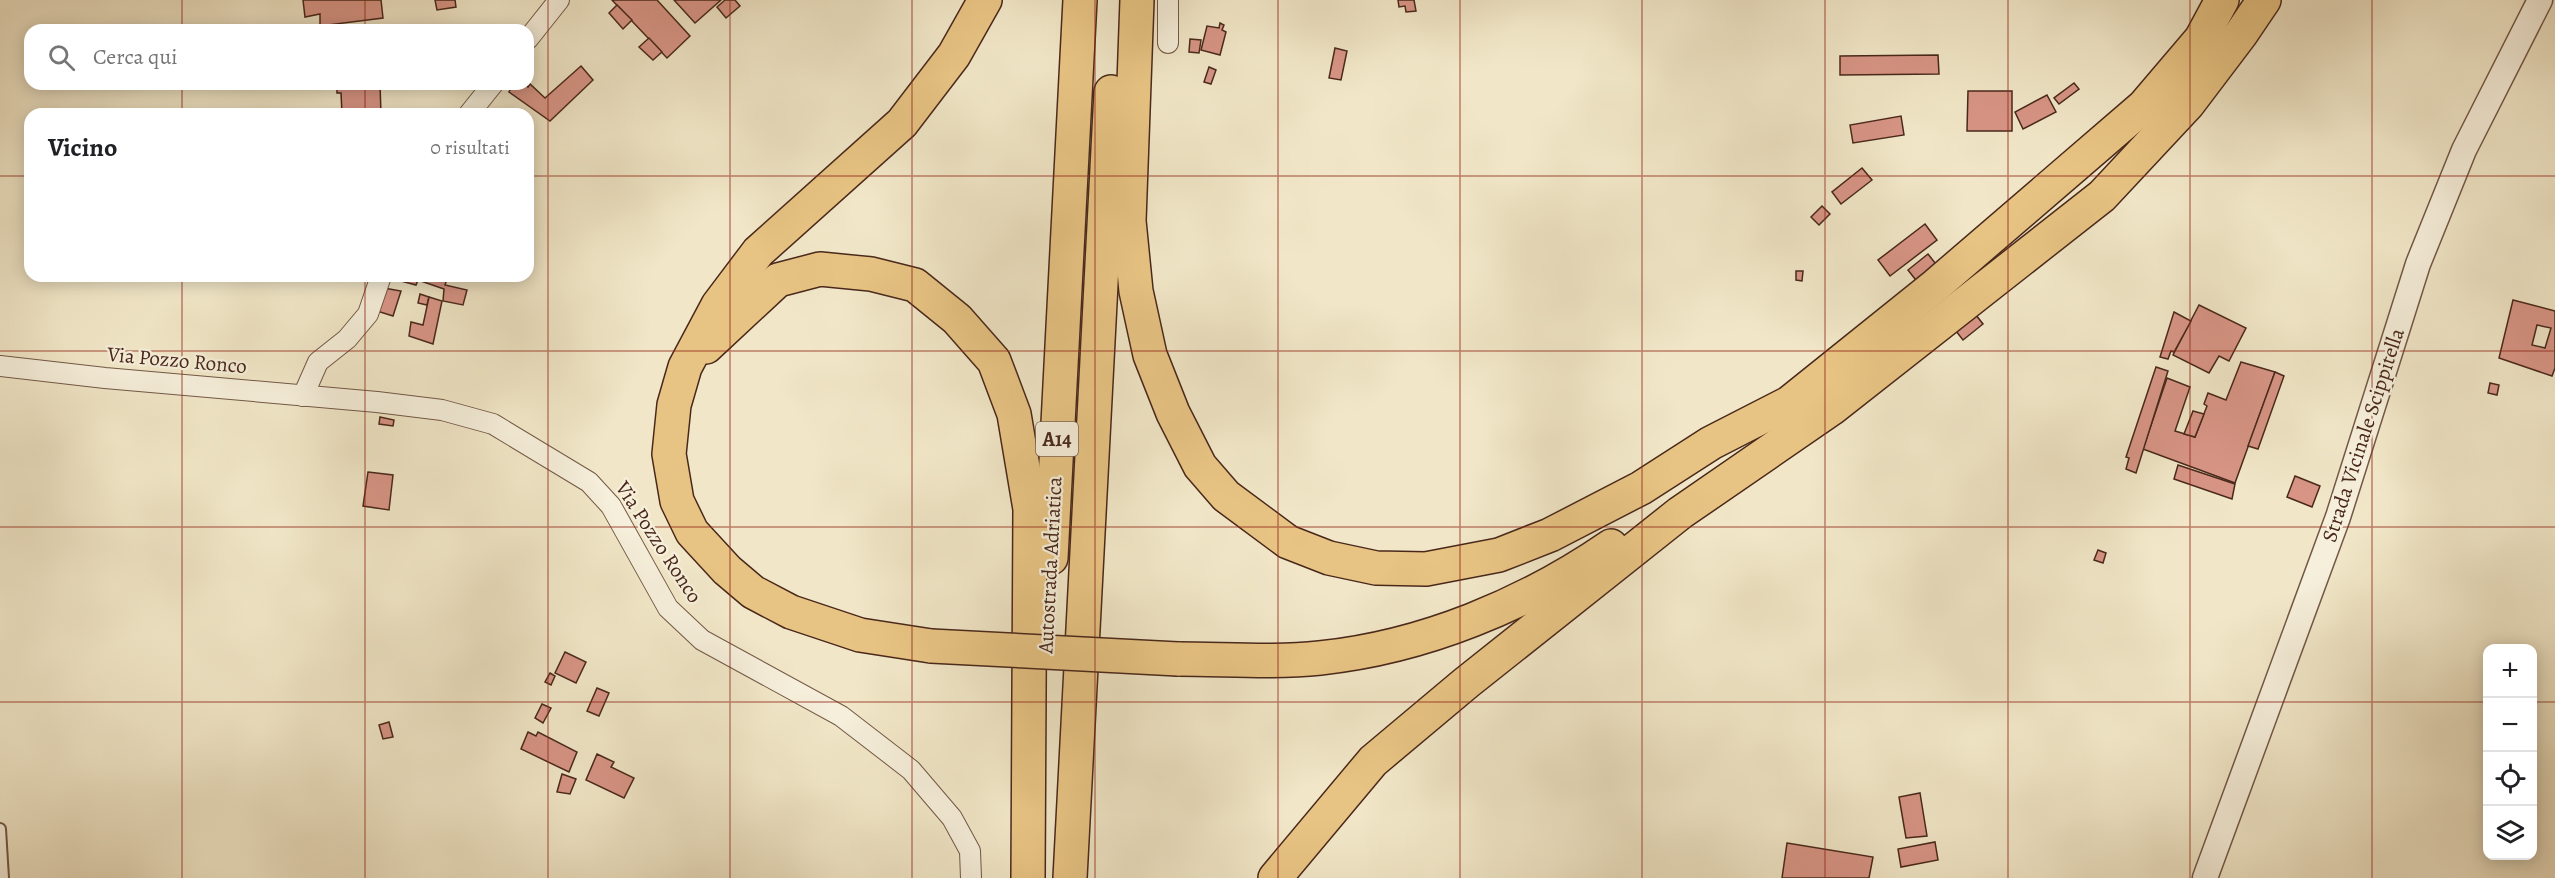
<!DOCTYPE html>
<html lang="it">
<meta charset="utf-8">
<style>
:root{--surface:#fff;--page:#f2f2f2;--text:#202124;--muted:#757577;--line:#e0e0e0}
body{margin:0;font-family:Alegreya,serif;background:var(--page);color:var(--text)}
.controls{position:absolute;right:18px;bottom:18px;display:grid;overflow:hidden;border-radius:12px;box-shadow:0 3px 15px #0003}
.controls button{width:54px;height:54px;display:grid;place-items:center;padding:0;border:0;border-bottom:2px solid var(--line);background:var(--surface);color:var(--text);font:30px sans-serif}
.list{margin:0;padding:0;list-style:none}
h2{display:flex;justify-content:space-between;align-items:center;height:78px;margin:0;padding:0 24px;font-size:26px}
h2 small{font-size:20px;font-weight:400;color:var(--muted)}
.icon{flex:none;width:33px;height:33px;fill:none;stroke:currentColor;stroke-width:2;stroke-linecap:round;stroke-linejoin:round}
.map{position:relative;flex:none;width:2555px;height:878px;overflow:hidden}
.search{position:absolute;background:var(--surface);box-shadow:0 3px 15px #0003;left:24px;top:24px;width:510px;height:66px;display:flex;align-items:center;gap:15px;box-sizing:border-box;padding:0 21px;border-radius:18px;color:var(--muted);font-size:22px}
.panel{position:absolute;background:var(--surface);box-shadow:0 3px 15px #0003;left:24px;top:108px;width:510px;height:174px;border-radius:18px}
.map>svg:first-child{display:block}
.building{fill:#d89586;stroke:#49281b;stroke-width:1.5;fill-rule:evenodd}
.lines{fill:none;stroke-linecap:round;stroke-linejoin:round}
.service-casing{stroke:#735846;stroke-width:14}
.minor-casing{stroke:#735846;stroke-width:22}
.tertiary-casing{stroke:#735846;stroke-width:27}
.motorway-casing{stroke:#49281b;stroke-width:36}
.service{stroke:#f6efdb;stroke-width:10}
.minor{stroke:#f6efdb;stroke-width:20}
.tertiary{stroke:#f6efdb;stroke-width:24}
.motorway{stroke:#e8c484;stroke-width:33}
.motorway-bridge-casing{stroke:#49281b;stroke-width:36;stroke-linecap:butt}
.motorway-bridge{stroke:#e8c484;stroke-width:33}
.grid{fill:none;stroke:#8f2418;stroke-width:1.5;stroke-opacity:0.55}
.labels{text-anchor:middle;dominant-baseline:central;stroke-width:4.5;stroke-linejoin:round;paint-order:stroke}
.shield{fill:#f6efdb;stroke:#7d6455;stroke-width:1.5}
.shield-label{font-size:20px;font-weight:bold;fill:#49281b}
.street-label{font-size:21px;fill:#49281b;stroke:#f6efdb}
</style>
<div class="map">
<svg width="2555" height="878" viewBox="0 0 2555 878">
<rect width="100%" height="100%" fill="#f1e7c8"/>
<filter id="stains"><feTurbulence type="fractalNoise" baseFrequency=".00333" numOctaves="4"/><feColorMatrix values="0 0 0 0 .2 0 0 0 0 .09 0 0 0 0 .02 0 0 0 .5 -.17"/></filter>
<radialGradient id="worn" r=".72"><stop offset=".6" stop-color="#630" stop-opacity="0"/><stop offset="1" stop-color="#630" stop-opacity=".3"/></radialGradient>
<g class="building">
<polygon points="303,0 381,0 383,18 320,26 320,14 305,17"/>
<polygon points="435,0 455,0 456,7 437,10"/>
<polygon points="612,0 657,0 690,36 667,58"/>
<polygon points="674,0 721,0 695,23"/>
<polygon points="725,0 735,0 740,6 726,18 717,7"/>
<polygon points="1398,0 1414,0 1416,11 1406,12 1405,6 1399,7"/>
<polygon points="617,5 632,20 623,29 609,13"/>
<polygon points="1220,23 1224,25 1222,30 1226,32 1220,55 1201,50 1207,26 1219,28"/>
<polygon points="649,38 662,52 653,60 639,47"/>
<polygon points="1190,39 1201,40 1199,53 1189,52"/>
<polygon points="1335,48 1347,51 1341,80 1329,78"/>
<polygon points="1938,55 1939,74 1840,75 1840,56"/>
<polygon points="581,66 593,80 550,121 509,92 512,86 510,84 525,84 528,87 530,84 545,98"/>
<polygon points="1209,67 1216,70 1211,84 1204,82"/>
<polygon points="2074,83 2079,89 2059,104 2054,98"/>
<polygon points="337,84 380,84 381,114 342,114 341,93 337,93"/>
<polygon points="1968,91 2012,91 2012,131 1967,131"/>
<polygon points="2047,95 2056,112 2023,129 2015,112"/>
<polygon points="1901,116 1904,135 1853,143 1850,125"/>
<polygon points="1862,168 1872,180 1841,204 1832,192"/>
<polygon points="1822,206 1830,214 1819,225 1811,217"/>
<polygon points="1925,224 1937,240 1890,276 1878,260"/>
<polygon points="1928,254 1983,324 1963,340 1908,270"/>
<polygon points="1796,271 1803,271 1802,281 1796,280"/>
<polygon points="403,276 448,276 445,285 467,290 463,305 443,301 444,289 418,280 416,285 401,281"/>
<polygon points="384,288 401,291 393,316 377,311"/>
<polygon points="420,294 429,297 427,305 418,303"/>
<polygon points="429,297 442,301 433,344 409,336 411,322 423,325"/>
<path d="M2513,300L2555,311V368L2552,376L2499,358ZM2537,325L2551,328L2545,348L2532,345Z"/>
<polygon points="2199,305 2246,328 2229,361 2219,356 2209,373 2173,355"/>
<polygon points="2174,312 2191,321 2174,352 2171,351 2168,359 2160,357"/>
<polygon points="2241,362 2275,372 2235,483 2143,449 2167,378 2190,387 2175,431 2195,437 2207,406 2204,404 2208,393 2226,400"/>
<polygon points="2156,367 2168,371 2136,473 2126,469 2129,458 2126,457"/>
<polygon points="2275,372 2284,376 2258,449 2248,446"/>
<polygon points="2490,383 2499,385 2497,395 2488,393"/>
<polygon points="2193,411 2204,414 2195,437 2184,434"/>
<polygon points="380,417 394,420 393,426 379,424"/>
<polygon points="2178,465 2235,484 2232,499 2174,479"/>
<polygon points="368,472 393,475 389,510 363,506"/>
<polygon points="2295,476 2320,486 2312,507 2287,497"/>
<polygon points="2098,550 2106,553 2103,563 2094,560"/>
<polygon points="565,652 586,662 576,683 555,673"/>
<polygon points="550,673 555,676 551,685 545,682"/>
<polygon points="597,688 609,693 599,716 587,711"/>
<polygon points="542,704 551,708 543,723 535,718"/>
<polygon points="389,722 393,737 383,739 379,725"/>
<polygon points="528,732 536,736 538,732 577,752 569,772 521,749"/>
<polygon points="597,754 614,762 611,767 634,778 624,798 586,780"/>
<polygon points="562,774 576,779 570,794 557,792"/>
<polygon points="1920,793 1927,836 1906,838 1899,797"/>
<polygon points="1935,842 1938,860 1901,867 1898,849"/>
<polygon points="1787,843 1873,857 1869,878 1782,878"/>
</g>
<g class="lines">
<g class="service-casing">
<polyline id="service" points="0,829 3,878"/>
</g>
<g class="minor-casing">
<g id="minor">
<polyline points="528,39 559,0"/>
<polyline points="1168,43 1168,0"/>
<polyline points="469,114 493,84"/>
<polyline points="0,366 105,378 377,402 442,410 493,424 589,482 611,506 668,608 702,640 841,716 911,770 952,818 970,851 971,878"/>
<polyline points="303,396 318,362 347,339 368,314 381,276"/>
</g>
</g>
<g class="tertiary-casing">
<polyline id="tertiary" points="2205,878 2338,517 2418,264 2464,150 2540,0"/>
</g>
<g class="motorway-casing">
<g id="motorway">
<polyline points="1137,0 1129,221 1136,291 1150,355 1173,413 1200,466 1226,496 1288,542 1329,558 1376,568 1426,569 1499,555 1550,535 1641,488 1711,443 1789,403 1936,285 2144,106 2201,39 2222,0"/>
<polyline points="706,347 778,280 820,269 871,274 915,285 957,319 994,361 1014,414 1030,509 1028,878"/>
<polyline points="1051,558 1080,0"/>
<polyline points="931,646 860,635 791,612 753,592 727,570 692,532 677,501 669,454 674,405 685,367 718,305 758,252 902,123 954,55 985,0"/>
<path d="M1178,659C1225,659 1274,663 1320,658C1424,647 1525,605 1611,546"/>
<polyline points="1070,878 1111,92"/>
<polyline points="1275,878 1373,761 1466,683 1680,513 1831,409 2102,196 2188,104 2241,34 2264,0"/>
</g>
</g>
<use href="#service" class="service"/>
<use href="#minor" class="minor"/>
<use href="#tertiary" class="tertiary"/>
<use href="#motorway" class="motorway"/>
<g class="motorway-bridge-casing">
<polyline id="motorway-bridge" points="931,646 1178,659"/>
</g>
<use href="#motorway-bridge" class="motorway-bridge"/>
</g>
<path class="grid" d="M182,0V30M365,0V30M548,0V878M730,0V878M912,0V878M1095,0V878M1278,0V878M1460,0V878M1642,0V878M1825,0V878M2008,0V878M2190,0V878M2372,0V878M182,84V114M365,84V114M0,176H30M528,176H2555M182,276V878M365,276V878M0,351H2555M0,527H2555M0,702H2488M2532,702H2555"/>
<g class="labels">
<rect class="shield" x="1036" y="422" width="42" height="34" rx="4.5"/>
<g class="shield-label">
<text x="1057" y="439">A14</text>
</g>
<g class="street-label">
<text transform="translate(177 360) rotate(5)">Via Pozzo Ronco</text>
<text transform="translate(2363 435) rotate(-72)">Strada Vicinale Scippitella</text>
<text transform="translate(659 542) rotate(57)">Via Pozzo Ronco</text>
<text transform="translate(1050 565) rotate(-87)">Autostrada Adriatica</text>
</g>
</g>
<rect width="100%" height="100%" filter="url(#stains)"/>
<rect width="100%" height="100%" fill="url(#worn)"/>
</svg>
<div class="controls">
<button>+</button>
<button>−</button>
<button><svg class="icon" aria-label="locate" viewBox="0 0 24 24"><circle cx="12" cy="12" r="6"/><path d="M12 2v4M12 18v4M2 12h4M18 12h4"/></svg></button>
<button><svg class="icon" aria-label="layers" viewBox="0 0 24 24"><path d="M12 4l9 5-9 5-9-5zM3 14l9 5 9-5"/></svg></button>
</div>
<div class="search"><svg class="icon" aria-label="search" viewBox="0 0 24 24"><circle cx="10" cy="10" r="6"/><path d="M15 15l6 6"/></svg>Cerca qui</div>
<section class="panel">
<h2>Vicino<small>0 risultati</small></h2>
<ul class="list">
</ul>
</section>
</div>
